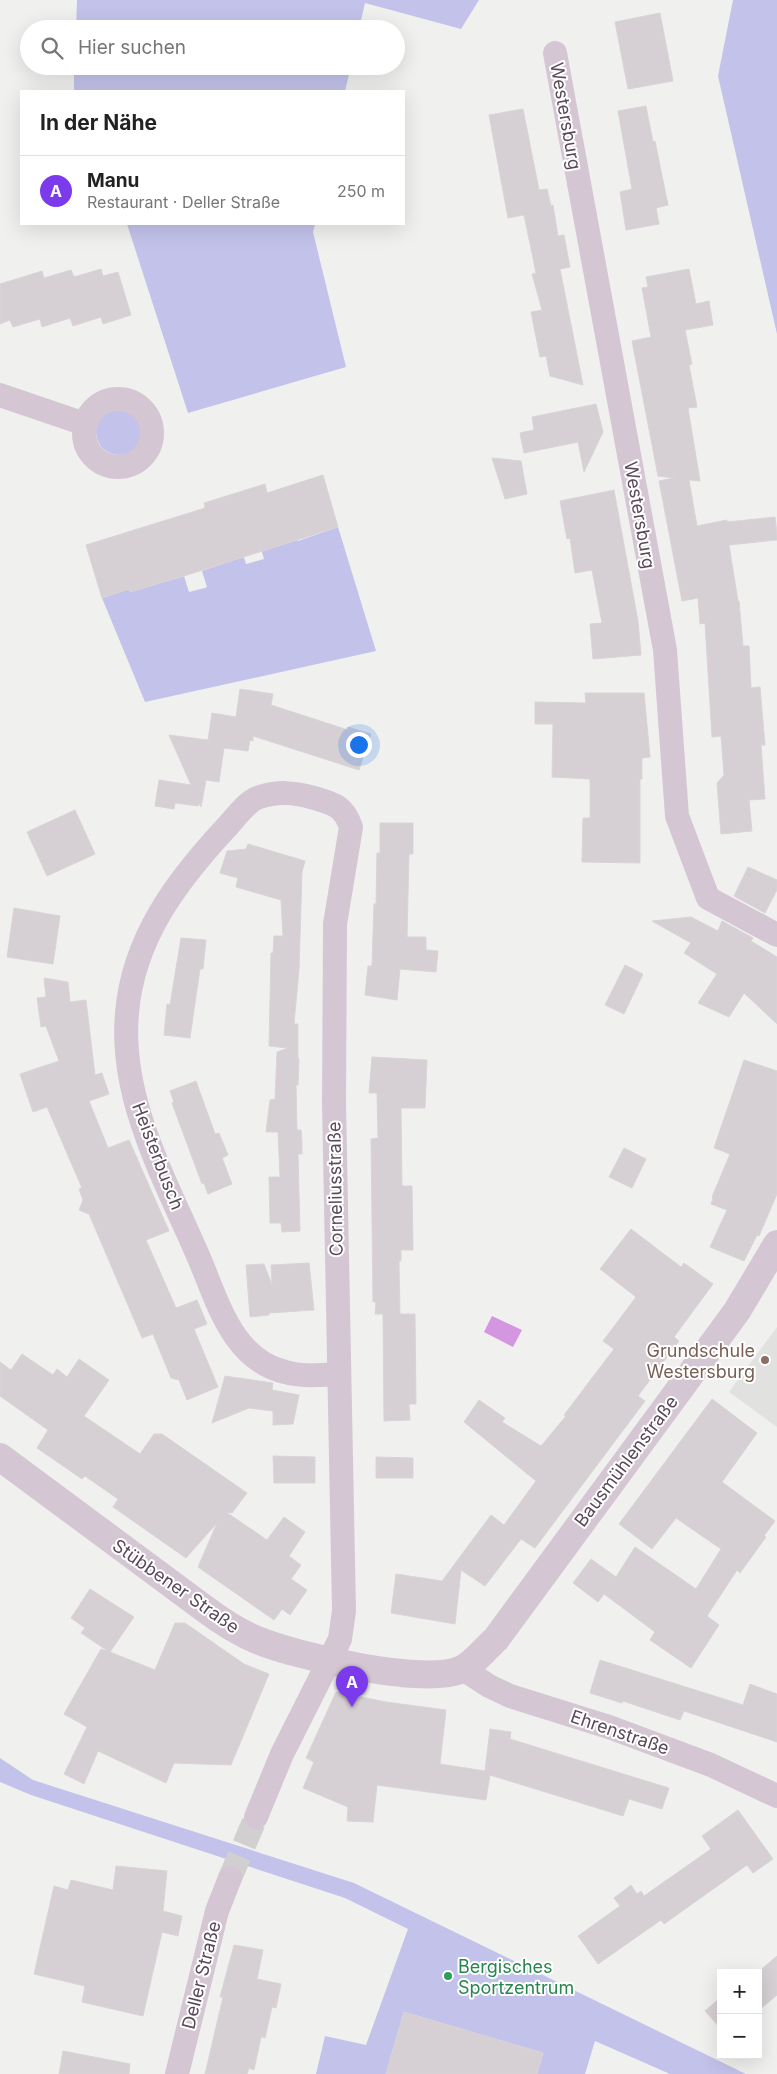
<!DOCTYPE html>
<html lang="de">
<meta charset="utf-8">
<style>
:root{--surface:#fff;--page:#f2f2f2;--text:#222;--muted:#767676;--line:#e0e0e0;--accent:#7c3aed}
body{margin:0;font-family:Inter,sans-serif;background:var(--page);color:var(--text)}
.controls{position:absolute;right:15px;bottom:15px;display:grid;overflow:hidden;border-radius:0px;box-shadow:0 5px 20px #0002}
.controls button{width:45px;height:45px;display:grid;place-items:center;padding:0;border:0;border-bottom:1px solid var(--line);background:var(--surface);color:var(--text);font:25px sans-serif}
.you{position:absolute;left:358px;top:744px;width:18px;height:18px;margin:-12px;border:4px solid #fff;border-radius:50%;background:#1a73e8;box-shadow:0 0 0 8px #1a73e833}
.badge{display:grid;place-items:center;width:32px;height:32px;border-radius:50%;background:var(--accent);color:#fff;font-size:16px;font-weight:700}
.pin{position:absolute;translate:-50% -41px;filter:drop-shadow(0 1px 2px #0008)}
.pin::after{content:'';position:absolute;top:26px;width:18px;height:15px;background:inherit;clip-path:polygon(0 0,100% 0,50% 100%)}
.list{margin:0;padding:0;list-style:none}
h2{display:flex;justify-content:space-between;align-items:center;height:65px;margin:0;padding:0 20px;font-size:21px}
h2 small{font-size:16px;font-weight:400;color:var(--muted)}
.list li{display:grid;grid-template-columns:32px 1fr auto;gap:15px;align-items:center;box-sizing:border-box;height:70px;padding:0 20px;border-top:1px solid var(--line)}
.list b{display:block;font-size:19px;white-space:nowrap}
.list p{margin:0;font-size:16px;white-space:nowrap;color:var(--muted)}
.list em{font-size:16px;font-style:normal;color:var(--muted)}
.icon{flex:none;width:28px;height:28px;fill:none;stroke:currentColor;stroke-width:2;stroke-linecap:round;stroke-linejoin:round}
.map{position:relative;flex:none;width:777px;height:2074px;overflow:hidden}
.search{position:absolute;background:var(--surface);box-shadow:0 5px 20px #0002;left:20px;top:20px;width:385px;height:55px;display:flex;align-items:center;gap:12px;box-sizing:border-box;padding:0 18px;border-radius:28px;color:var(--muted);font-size:19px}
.panel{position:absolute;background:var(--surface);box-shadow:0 5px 20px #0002;left:20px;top:90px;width:385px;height:135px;border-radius:0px}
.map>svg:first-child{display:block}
.education{fill:#e1e2e0}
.green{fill:#c3c2ea}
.water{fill:#d495e1}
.building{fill:#d6cfd4;stroke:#d9d4d8}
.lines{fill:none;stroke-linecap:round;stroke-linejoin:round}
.minor-tunnel{stroke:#d2cfd1;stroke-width:24;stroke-dasharray:24 12;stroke-linecap:butt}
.minor{stroke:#d4c7d3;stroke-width:24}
.tertiary{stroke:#d4c7d3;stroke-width:28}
.education-dot{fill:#8d6e63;stroke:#fff;stroke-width:2}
.leisure-dot{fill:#2e9e5b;stroke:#fff;stroke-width:2}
.labels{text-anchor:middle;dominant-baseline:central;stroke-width:4;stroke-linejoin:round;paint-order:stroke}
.street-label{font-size:18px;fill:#5a4958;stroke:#fff}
.education-label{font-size:18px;fill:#785e54;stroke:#fff;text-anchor:end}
.leisure-label{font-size:18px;fill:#27864d;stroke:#fff;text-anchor:start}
</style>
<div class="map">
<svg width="777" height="2074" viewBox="0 0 777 2074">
<rect width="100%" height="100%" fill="#f0f1ef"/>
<polygon class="education" points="777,1327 777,1427 729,1392"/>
<g class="green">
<polygon points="77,0 479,0 461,29 365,3 359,29 76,29"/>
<polygon points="733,0 777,0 777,334 718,76"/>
<polygon points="74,66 351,66 345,91 74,91"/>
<polygon points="127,224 315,224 313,232 346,367 188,413"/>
<circle cx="119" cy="432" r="23"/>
<polygon points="338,527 376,651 145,702 102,598 129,589 130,592 184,576 189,592 205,588 207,587 202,571 222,564 219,554 241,548 246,564 264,559 259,542 297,540 298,541"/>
<polygon points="0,1758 33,1780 354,1883 746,2074 670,2074 595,2041 585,2074 316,2074 325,2036 366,2045 408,1929 345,1898 31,1795 0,1782"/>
</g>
<polygon class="water" points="492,1316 522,1330 513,1347 484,1332"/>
<g class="building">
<polygon points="660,13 673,81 628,89 615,22"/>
<polygon points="646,106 653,142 655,141 668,205 656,208 659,224 626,230 620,192 632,189 618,111"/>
<polygon points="523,109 539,190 547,189 551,206 553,205 558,236 564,235 570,267 560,269 583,385 550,376 546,356 540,357 531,312 542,310 532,274 536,273 524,215 508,218 489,115"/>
<polygon points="101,269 103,276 118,272 131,315 103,324 101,317 73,326 70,318 42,327 40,319 13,327 10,320 0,324 0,284 42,271 44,278 71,270 74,277"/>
<polygon points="689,269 696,304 709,301 713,325 685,330 692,364 689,365 697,407 688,408 700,481 689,480 697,526 727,520 727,522 775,517 777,534 777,540 729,545 738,601 739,601 743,646 749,646 751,688 760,687 765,745 761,745 765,799 749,800 752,831 721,834 717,783 724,775 721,736 712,737 705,623 700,624 698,598 682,601 659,481 674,478 658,476 632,341 651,337 642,288 648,287 646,277"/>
<polygon points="596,404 603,432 584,472 578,442 524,453 520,433 534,430 532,417"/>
<polygon points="492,458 521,461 527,494 505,499"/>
<polygon points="323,475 338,527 184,576 130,592 129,589 102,598 86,545 205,508 204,503 265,484 267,493"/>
<polygon points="614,490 638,621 641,655 593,659 590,624 602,623 592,570 575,573 570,538 567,539 560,501"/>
<polygon points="240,689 273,694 271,705 348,730 348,727 371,734 359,770 253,736 253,741 250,740 248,751 224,748 219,782 206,780 201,807 199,803 198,806 175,803 174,809 155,806 159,780 191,785 169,735 208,740 212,713 236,717"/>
<polygon points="585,693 644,693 650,757 642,758 642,779 640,779 640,863 582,862 583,818 590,818 590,779 552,777 553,724 535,724 535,702 586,703"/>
<polygon points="75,810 95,854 47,876 27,832"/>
<polygon points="380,823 413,823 413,854 409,854 407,937 426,937 426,950 438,951 436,972 400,969 397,1000 365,995 368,966 372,966 374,904 376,904 377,853 380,853"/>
<polygon points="248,844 305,861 302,872 299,970 294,1024 298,1024 298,1059 299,1059 298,1085 296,1085 297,1130 301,1130 302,1142 302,1154 298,1154 300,1231 282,1232 281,1223 270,1223 269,1177 280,1177 278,1132 266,1132 270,1100 275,1099 277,1052 288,1048 269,1046 271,953 273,953 274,936 283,936 281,900 236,887 238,878 220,873 227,851 246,849"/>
<polygon points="748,867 777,880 777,890 765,913 734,896"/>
<polygon points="14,908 60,916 53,964 7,957"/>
<polygon points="691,917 718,931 722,921 753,938 751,941 777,957 777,1024 744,993 729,1017 698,1003 717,974 684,953 691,943 652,921"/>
<polygon points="181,938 206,940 203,969 200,969 190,1038 164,1035 167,1004 170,1005"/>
<polygon points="625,965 643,974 624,1014 605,1005"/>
<polygon points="44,978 68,982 70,1002 86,1000 95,1075 102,1073 109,1094 89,1101 108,1148 129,1140 169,1231 146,1240 176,1308 197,1300 207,1324 194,1329 218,1387 187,1400 179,1380 171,1378 153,1334 142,1338 89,1214 79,1210 83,1200 79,1189 82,1188 47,1107 33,1112 20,1074 59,1061 46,1026 41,1027 37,998 46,997"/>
<polygon points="372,1057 427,1060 425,1108 401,1108 402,1186 412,1186 413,1250 401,1250 401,1261 399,1261 400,1314 415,1314 416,1404 409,1404 410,1420 384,1421 383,1314 375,1314 376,1302 373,1302 371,1139 378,1138 377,1093 369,1093"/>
<polygon points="744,1060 777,1071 777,1194 759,1236 757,1235 744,1261 710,1247 727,1210 711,1204 713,1198 712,1197 730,1154 714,1148"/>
<polygon points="196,1081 215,1134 219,1133 228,1155 222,1158 232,1184 208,1194 204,1183 202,1184 172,1103 174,1102 170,1091"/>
<polygon points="624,1148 646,1159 632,1188 609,1177"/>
<polygon points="631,1229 681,1267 684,1263 713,1284 674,1337 679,1341 638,1396 645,1401 535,1548 521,1539 485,1586 461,1570 455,1624 391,1613 396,1574 442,1581 491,1515 504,1525 536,1481 464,1422 479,1400 505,1418 502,1422 541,1446 566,1416 564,1415 614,1349 603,1341 636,1297 600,1269"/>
<polygon points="309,1263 314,1310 269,1313 269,1315 250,1317 246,1265 264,1264 272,1285 271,1265"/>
<polygon points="22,1354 53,1375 57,1369 67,1377 79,1359 109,1380 84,1416 140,1454 154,1434 162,1434 247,1493 232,1513 226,1512 267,1540 284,1517 305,1532 289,1556 301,1565 291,1579 307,1590 290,1615 282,1609 274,1620 198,1567 217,1523 186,1558 113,1507 118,1499 85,1476 82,1479 37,1448 48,1430 0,1396 0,1362 11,1370"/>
<polygon points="225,1376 273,1383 272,1390 299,1395 293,1424 273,1425 273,1411 249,1408 212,1423"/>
<polygon points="712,1399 757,1433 722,1482 775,1521 764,1536 766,1537 740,1573 737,1570 707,1616 719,1625 691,1668 650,1640 655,1632 604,1594 598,1602 573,1583 591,1559 616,1577 635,1547 696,1589 721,1549 676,1518 652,1549 619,1524"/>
<polygon points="273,1456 315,1457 315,1483 274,1483"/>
<polygon points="376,1457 413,1458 413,1478 376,1478"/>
<polygon points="90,1589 134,1617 110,1652 155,1670 175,1623 185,1623 244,1664 269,1674 231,1765 174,1763 166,1783 98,1751 84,1784 64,1774 87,1727 64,1714 101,1649 108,1651 81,1633 85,1628 71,1618"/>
<polygon points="600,1660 743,1705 750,1684 777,1694 777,1742 684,1711 680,1720 623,1701 622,1703 590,1693"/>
<polygon points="336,1692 386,1702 446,1710 440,1764 485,1771 490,1729 511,1732 510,1739 669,1788 662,1809 629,1799 623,1816 490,1775 486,1800 377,1785 373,1822 347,1821 348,1807 303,1788 314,1762 306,1758"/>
<polygon points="738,1810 773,1859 753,1873 747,1865 664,1924 661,1920 598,1964 578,1936 620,1906 614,1898 631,1885 637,1894 641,1891 644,1896 711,1849 702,1836"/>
<polygon points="116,1866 167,1871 163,1911 182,1916 178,1936 162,1932 143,2016 82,2002 85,1986 34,1974 54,1886 68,1890 71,1880 113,1890"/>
<polygon points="234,1945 263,1950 257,1979 281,1984 276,2008 272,2007 265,2038 261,2037 254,2070 249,2068 247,2074 205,2074 223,1997 220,1997"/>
<polygon points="777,1956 777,1995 758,2011 757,1973"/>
<polygon points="721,1997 721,2029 705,2011"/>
<polygon points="404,2012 543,2053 537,2074 386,2074"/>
<polygon points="63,2051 130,2064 129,2074 59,2074"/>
</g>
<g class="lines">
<polyline class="minor-tunnel" points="230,1878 256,1817"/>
<g class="minor">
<polyline points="555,53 665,650 677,816 708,898 777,935"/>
<polyline points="0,395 85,424"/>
<circle cx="118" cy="433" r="34"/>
<polyline points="463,1669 489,1686 510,1696 609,1727 711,1765 777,1796"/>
<path d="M256,1817L282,1754L340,1639L344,1611L334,1103L335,924L351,827C344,806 334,804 314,798C294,792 277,791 257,798C245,803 234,820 224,830C176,882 133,939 127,1013C119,1099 166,1181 199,1258C218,1302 232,1359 285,1372C302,1377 321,1375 339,1374"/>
<polyline points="177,2074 217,1911 230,1878"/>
</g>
<path class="tertiary" d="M0,1457L205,1609C221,1621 238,1632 257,1640C296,1656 426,1687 462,1669C472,1665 487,1647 496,1639L737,1311L777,1244"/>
</g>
<circle class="education-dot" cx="765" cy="1360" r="5"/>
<circle class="leisure-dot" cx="448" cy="1976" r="5"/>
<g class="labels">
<g class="street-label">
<text transform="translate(566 116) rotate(80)">Westersburg</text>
<text transform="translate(640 515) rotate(80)">Westersburg</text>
<text transform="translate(158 1156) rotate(69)">Heisterbusch</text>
<text transform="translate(335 1189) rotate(-91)">Corneliusstraße</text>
<text transform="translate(626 1461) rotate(-53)">Bausmühlenstraße</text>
<text transform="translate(176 1586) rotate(35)">Stübbener Straße</text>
<text transform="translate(620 1732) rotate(19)">Ehrenstraße</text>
<text transform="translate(201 1975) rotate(-76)">Deller Straße</text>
</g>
<g class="education-label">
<text x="755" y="1350">Grundschule<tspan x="755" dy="21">Westersburg</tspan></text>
</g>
<g class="leisure-label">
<text x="458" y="1966">Bergisches<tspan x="458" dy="21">Sportzentrum</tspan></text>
</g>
</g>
</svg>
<div class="controls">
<button>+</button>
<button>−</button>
</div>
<div class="you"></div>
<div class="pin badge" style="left:352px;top:1707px">A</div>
<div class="search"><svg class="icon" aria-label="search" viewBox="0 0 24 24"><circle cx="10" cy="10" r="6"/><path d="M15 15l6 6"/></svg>Hier suchen</div>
<section class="panel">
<h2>In der Nähe<small></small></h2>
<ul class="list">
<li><span class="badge">A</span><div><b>Manu</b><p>Restaurant · Deller Straße</p></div><em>250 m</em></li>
</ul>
</section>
</div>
